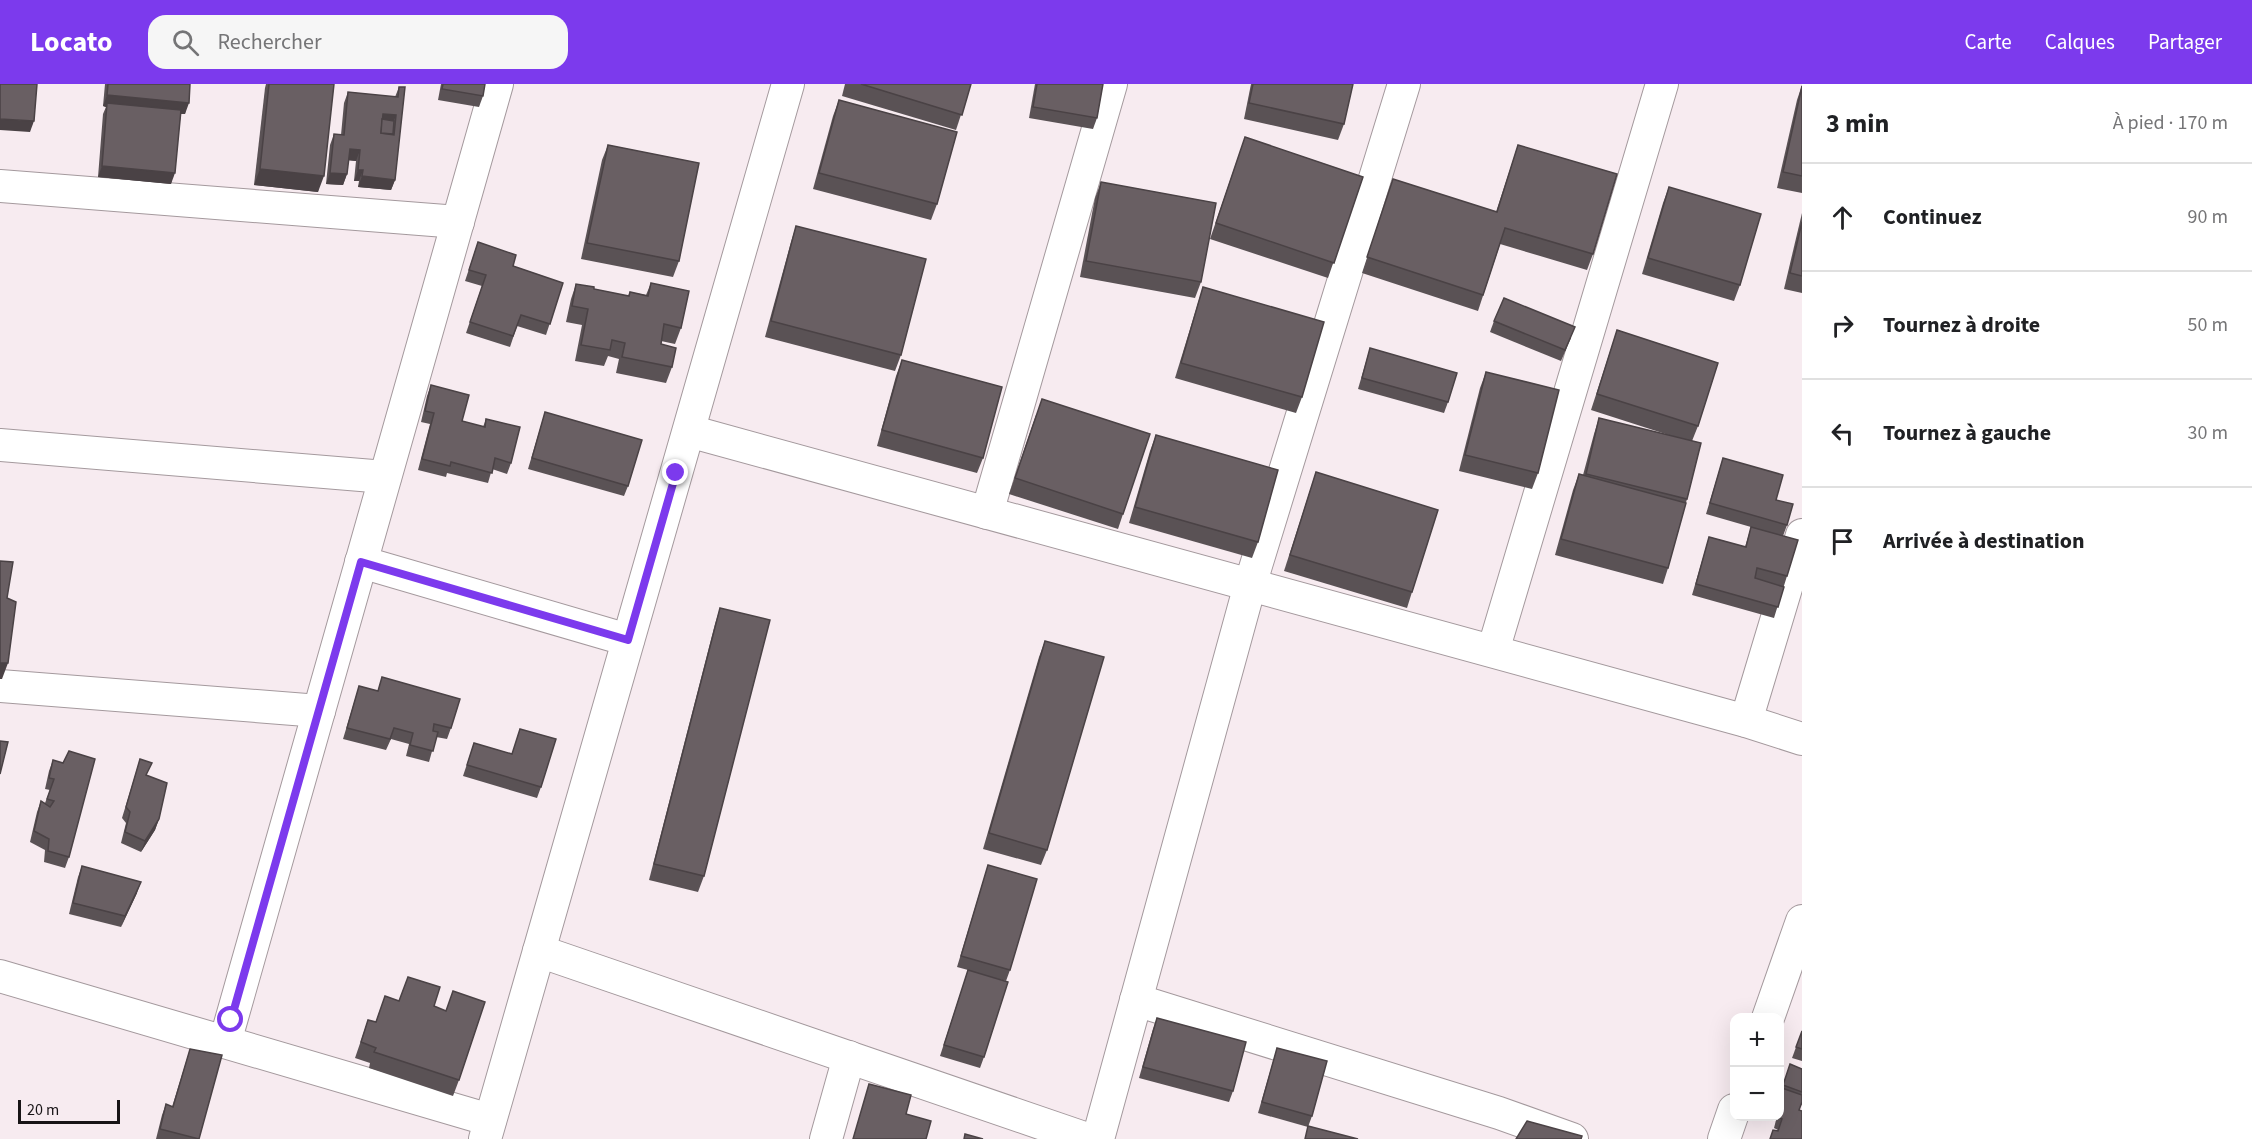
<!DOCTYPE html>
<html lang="fr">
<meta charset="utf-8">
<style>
:root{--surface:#fff;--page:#f6f6f6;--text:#202124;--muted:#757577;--line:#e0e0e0;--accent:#7c3aed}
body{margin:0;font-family:"Source Sans 3",sans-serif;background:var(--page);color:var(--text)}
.controls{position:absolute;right:18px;bottom:18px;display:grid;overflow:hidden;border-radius:12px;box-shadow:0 6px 24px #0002}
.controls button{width:54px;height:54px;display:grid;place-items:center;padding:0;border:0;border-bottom:2px solid var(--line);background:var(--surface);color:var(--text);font:30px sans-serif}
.scale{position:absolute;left:18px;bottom:15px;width:102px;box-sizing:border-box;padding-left:6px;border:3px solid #181416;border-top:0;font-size:16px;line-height:21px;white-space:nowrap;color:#181416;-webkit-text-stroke:4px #f7ebf0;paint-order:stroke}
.stop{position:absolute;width:18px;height:18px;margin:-14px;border:4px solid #7c3aed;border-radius:50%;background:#fff}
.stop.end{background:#7c3aed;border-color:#fff;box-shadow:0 2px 6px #0008}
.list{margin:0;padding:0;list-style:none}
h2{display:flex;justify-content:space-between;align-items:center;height:78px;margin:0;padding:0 24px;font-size:26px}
h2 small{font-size:20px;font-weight:400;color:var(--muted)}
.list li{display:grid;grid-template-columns:39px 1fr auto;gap:18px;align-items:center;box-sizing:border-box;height:108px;padding:0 24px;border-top:2px solid var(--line)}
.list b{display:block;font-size:22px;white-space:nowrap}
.list em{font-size:20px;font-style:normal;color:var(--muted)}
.icon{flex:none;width:33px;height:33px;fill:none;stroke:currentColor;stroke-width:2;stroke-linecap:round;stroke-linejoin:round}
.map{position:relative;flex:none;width:1802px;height:1055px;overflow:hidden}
header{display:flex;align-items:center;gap:36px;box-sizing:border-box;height:84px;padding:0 30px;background:var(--accent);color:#fff}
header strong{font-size:28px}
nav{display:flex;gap:33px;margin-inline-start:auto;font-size:21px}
.search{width:420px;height:54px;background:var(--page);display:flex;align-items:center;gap:15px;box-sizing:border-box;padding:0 21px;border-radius:18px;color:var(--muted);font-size:22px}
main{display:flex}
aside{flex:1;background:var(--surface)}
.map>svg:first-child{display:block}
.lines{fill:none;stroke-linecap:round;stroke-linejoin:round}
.minor-casing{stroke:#a4999d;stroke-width:34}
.minor{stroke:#fff;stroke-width:32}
.wall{fill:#5a5255}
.shaded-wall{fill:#4a4245}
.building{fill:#695f63;stroke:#4a4245;stroke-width:1.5;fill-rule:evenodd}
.route{stroke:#7c3aed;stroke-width:8}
</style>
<header>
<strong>Locato</strong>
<div class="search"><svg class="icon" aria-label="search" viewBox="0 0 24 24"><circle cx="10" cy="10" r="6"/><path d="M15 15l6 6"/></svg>Rechercher</div>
<nav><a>Carte</a><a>Calques</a><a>Partager</a></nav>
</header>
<main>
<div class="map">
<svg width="1802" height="1055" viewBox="0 0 1802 1055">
<rect width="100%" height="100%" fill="#f7ebf0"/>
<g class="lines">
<g class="minor-casing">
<g id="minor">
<polyline points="0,102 458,138"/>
<polyline points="689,347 1746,637 1802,655"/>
<polyline points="0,361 385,393"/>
<polyline points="987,429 1111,0"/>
<polyline points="361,478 628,556"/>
<polyline points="1493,567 1662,0"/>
<polyline points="0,602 319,627"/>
<polyline points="1746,637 1802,451"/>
<polyline points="539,867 1087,1055"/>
<polyline points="0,892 490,1036"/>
<polyline points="1136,916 1499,1029 1572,1055"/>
<polyline points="1768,934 1802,837"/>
<polyline points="225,958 497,0"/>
<polyline points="485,1055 788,0"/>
<polyline points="826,1055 849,973"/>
<polyline points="1098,1055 1250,501 1404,0"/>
<polyline points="1724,1055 1734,1026"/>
</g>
</g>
<use href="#minor" class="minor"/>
</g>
<g class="wall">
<polygon points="105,0 190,0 185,30 181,30 171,100 98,93 103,30 106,23 103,22"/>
<polygon points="266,0 334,0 318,108 254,101 265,4"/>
<polygon points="441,0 485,0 483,12 479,23 438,16"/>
<polygon points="845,0 971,0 956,46 842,12"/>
<polygon points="1035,0 1103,0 1097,34 1093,45 1029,34"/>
<polygon points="1251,0 1353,0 1344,40 1338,56 1244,35"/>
<polygon points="1802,1 1802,109 1777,104 1797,16"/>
<polygon points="399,3 395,96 391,106 358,103 359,97 354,97 356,77 348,76 347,90 343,101 326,100 330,61 334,50 341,51 344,19 348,8 395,13"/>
<polygon points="839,16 937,120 931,136 813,105 833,32"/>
<polygon points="1245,53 1363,93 1328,194 1210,155"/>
<polygon points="608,61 679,177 673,193 581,175 602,76"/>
<polygon points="1518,61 1593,170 1587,186 1500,160 1478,227 1362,189 1393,95 1496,128"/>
<polygon points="1101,98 1201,198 1195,214 1080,193 1095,114"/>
<polygon points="1669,103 1740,201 1734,217 1642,190 1663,119"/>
<polygon points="1802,129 1802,209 1784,205"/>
<polygon points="796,142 901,271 895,287 765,253 791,158"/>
<polygon points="478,158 513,182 563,199 546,251 517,242 510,263 466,249 482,202 465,197"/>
<polygon points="651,199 681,244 675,260 661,257 661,260 672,283 666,299 616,289 619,275 608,272 604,282 575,277 582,241 566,238 571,215 576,200 594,205 628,212 630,208 646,211"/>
<polygon points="1203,203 1302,313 1296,329 1175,294 1198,219"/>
<polygon points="1494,237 1571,254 1561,277 1490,248"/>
<polygon points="1617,246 1698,342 1692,357 1687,415 1668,484 1663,500 1555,471 1573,406 1579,390 1583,391 1594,350 1599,334 1678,354 1591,326"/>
<polygon points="1370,264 1448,318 1444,329 1358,305"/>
<polygon points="902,276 983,374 977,389 877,362 896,292"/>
<polygon points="1486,288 1538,389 1532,405 1459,387 1480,304"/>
<polygon points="431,301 462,337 483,343 486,335 511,379 507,390 492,385 488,399 447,389 446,393 418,386 430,340 421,338 427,312"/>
<polygon points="545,328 628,402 624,412 528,385"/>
<polygon points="1036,331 1123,430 1118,445 1009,410"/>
<polygon points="1156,351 1258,458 1252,474 1129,439 1150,367"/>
<polygon points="1723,374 1776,416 1787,441 1783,452 1787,492 1774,534 1692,511 1709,453 1745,463 1751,443 1706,430"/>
<polygon points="1316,388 1412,508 1407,524 1284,487"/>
<polygon points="720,524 704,792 698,808 649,796 715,540"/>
<polygon points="1045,557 1047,766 1041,781 983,765 1039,573"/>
<polygon points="382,593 451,644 447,655 436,653 429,678 406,672 409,660 391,655 386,666 343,655 359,602 378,607"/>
<polygon points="520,645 541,703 537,714 463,692 474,659 512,670"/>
<polygon points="140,675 147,691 159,735 155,746 141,768 121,759 126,739 122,734"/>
<polygon points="53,676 69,773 65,784 44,778 45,766 30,758 37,728 41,717 45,719 50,706 45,705 49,687"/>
<polygon points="988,781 1010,886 1006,897 979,890 984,973 980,984 940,972 968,886 957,883"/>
<polygon points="82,782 137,809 121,843 69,830 78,793"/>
<polygon points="385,912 399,917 434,922 459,996 453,1012 369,984 370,979 355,974 368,936 376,938"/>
<polygon points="1157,934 1233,1007 1229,1018 1139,994 1153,945"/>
<polygon points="1802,947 1802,977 1792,974"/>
<polygon points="1277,964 1312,1032 1308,1043 1258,1029"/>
<polygon points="190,965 199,1055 156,1055 162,1031 166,1020 172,1023"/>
<polygon points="1790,980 1802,985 1802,1020 1778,1047 1778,1046 1774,1044 1777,1032 1779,1032 1779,1003 1782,1004"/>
<polygon points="869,1000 906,1030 926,1055 853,1055"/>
</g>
<g class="shaded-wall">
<polygon points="107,11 189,19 185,30 107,23 107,19 106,23 103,22"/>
<polygon points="383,30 396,31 392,42 380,41"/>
<polygon points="0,35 34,37 30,48 0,46"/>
<polygon points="350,65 360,66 356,77 346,76"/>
<polygon points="102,82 175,89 171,100 98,93"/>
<polygon points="260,85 324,92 318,108 254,101"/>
<polygon points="358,86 363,86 359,97 354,97"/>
<polygon points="330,89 347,90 343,101 326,100"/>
<polygon points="362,92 395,96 391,106 358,103"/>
<polygon points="0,579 8,579 2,595 0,595"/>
<polygon points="159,735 155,746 141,768 145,757"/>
<polygon points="141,798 137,809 121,843 125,832"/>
</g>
<g class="building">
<polygon points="0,0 37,0 34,37 0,35"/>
<polygon points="108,0 190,0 189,19 107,11"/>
<polygon points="269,0 334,0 324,92 260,85"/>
<polygon points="443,0 485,0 483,12 442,5"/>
<polygon points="861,0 971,0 962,31"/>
<polygon points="1037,0 1103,0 1097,34 1033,23"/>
<polygon points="1253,0 1353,0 1344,40 1249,19"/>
<polygon points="1802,2 1802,92 1783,88"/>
<path d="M399,3H405L395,96L362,92L363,86H358L360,66L350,65L347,90L330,89L334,50L344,51L348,8L398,13ZM383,30L396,31L394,51L381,49Z"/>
<polygon points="839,16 957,48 937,120 819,89"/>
<polygon points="107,19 181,26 175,89 102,82"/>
<polygon points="382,35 394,37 393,50 381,49"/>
<polygon points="1245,53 1363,93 1334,179 1216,139"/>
<polygon points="608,61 699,79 679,177 587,159"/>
<polygon points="1518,61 1617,90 1593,170 1505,144 1483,211 1367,173 1393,95 1497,128"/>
<polygon points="1101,98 1216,119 1201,198 1086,177"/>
<polygon points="1669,103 1761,130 1740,201 1648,174"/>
<polygon points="1802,138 1802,192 1790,189"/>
<polygon points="796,142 926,175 901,271 771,237"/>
<polygon points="478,158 516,171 513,182 563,199 550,240 521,231 513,252 470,238 486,191 469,186"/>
<polygon points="651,199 689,207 681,244 664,240 661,260 676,264 672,283 622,273 625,259 612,256 610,266 581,261 588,225 572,222 576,200 594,203 594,205 629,212 630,208 648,212"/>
<polygon points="1203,203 1324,238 1302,313 1181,279"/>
<polygon points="1504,214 1575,243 1565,266 1494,237"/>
<polygon points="1617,246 1718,279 1698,342 1597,310"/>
<polygon points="1370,264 1457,289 1448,318 1362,294"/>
<polygon points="902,276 1002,303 983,374 882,346"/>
<polygon points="1486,288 1559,306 1538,389 1465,371"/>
<polygon points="431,301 469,311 462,337 485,343 486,335 520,343 511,379 495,374 492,389 451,378 450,382 422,375 434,329 425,327"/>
<polygon points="1042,315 1150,350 1123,430 1015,394"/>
<polygon points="545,328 642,356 628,402 532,374"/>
<polygon points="1599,334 1701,359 1687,415 1586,390"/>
<polygon points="1156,351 1278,386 1258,458 1135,423"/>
<polygon points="1723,374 1783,391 1776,416 1793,420 1787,441 1710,419"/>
<polygon points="1316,388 1438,426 1412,508 1290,471"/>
<polygon points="1579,390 1686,419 1668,484 1561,455"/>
<polygon points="1751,443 1798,456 1787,492 1757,484 1755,494 1784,503 1778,523 1696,500 1709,453 1746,463"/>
<polygon points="0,477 13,478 7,514 16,518 8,579 0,579"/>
<polygon points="720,524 770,536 704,792 654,780"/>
<polygon points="1045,557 1104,573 1047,766 989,749"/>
<polygon points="382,593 460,615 451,644 434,640 433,647 438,648 433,667 410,661 413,649 394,644 390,655 347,644 359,602 378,607"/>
<polygon points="520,645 556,655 541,703 467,681 474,659 512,670"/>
<polygon points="0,657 8,658 0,690"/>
<polygon points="69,667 95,675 69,773 48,767 49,755 34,747 41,717 50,723 54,717 47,715 54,695 49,694 53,676 63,679"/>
<polygon points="140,675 152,679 146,691 167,699 159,735 145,757 125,748 130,728 126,723"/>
<polygon points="988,781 1037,795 1010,886 961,872"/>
<polygon points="82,782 141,798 125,832 73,819"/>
<polygon points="968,886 1008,898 984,973 944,961"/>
<polygon points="408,893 440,903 434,922 446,927 453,907 485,918 459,996 374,968 376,964 361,958 368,936 376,938 385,912 399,917"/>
<polygon points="1157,934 1246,958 1233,1007 1143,983"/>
<polygon points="1802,947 1802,965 1796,963"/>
<polygon points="1277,964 1327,977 1312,1032 1262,1018"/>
<polygon points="190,965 222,971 199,1055 160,1045 166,1020 173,1023"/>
<polygon points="1790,980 1802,985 1802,1008 1783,1001"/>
<polygon points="869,1000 911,1011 906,1030 931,1037 926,1055 853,1055"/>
<polygon points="1779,1003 1802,1011 1802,1018 1799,1026 1802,1027 1802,1055 1770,1055 1773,1046 1778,1047 1782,1035 1778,1033 1779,1032 1779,1027 1782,1019 1779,1018"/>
<polygon points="1527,1037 1582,1052 1581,1055 1516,1055"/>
<polygon points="1308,1042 1358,1055 1305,1055"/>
<polygon points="965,1050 983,1055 964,1055"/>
</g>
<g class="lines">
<polyline class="route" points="231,936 361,478 628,556 676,389"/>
</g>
</svg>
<div class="controls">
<button>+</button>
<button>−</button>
</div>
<div class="scale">20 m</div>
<div class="stop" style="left:231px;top:936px"></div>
<div class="stop end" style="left:676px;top:389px"></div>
</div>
<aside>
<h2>3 min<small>À pied · 170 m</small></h2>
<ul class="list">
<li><svg class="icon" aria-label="ahead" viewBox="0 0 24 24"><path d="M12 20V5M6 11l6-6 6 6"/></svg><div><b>Continuez</b></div><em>90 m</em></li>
<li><svg class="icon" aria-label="right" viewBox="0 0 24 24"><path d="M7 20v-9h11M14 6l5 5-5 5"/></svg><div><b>Tournez à droite</b></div><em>50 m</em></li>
<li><svg class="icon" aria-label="left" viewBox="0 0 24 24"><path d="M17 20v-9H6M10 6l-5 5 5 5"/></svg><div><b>Tournez à gauche</b></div><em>30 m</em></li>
<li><svg class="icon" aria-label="arrive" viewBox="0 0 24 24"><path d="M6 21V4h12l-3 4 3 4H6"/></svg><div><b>Arrivée à destination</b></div></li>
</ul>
</aside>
</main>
